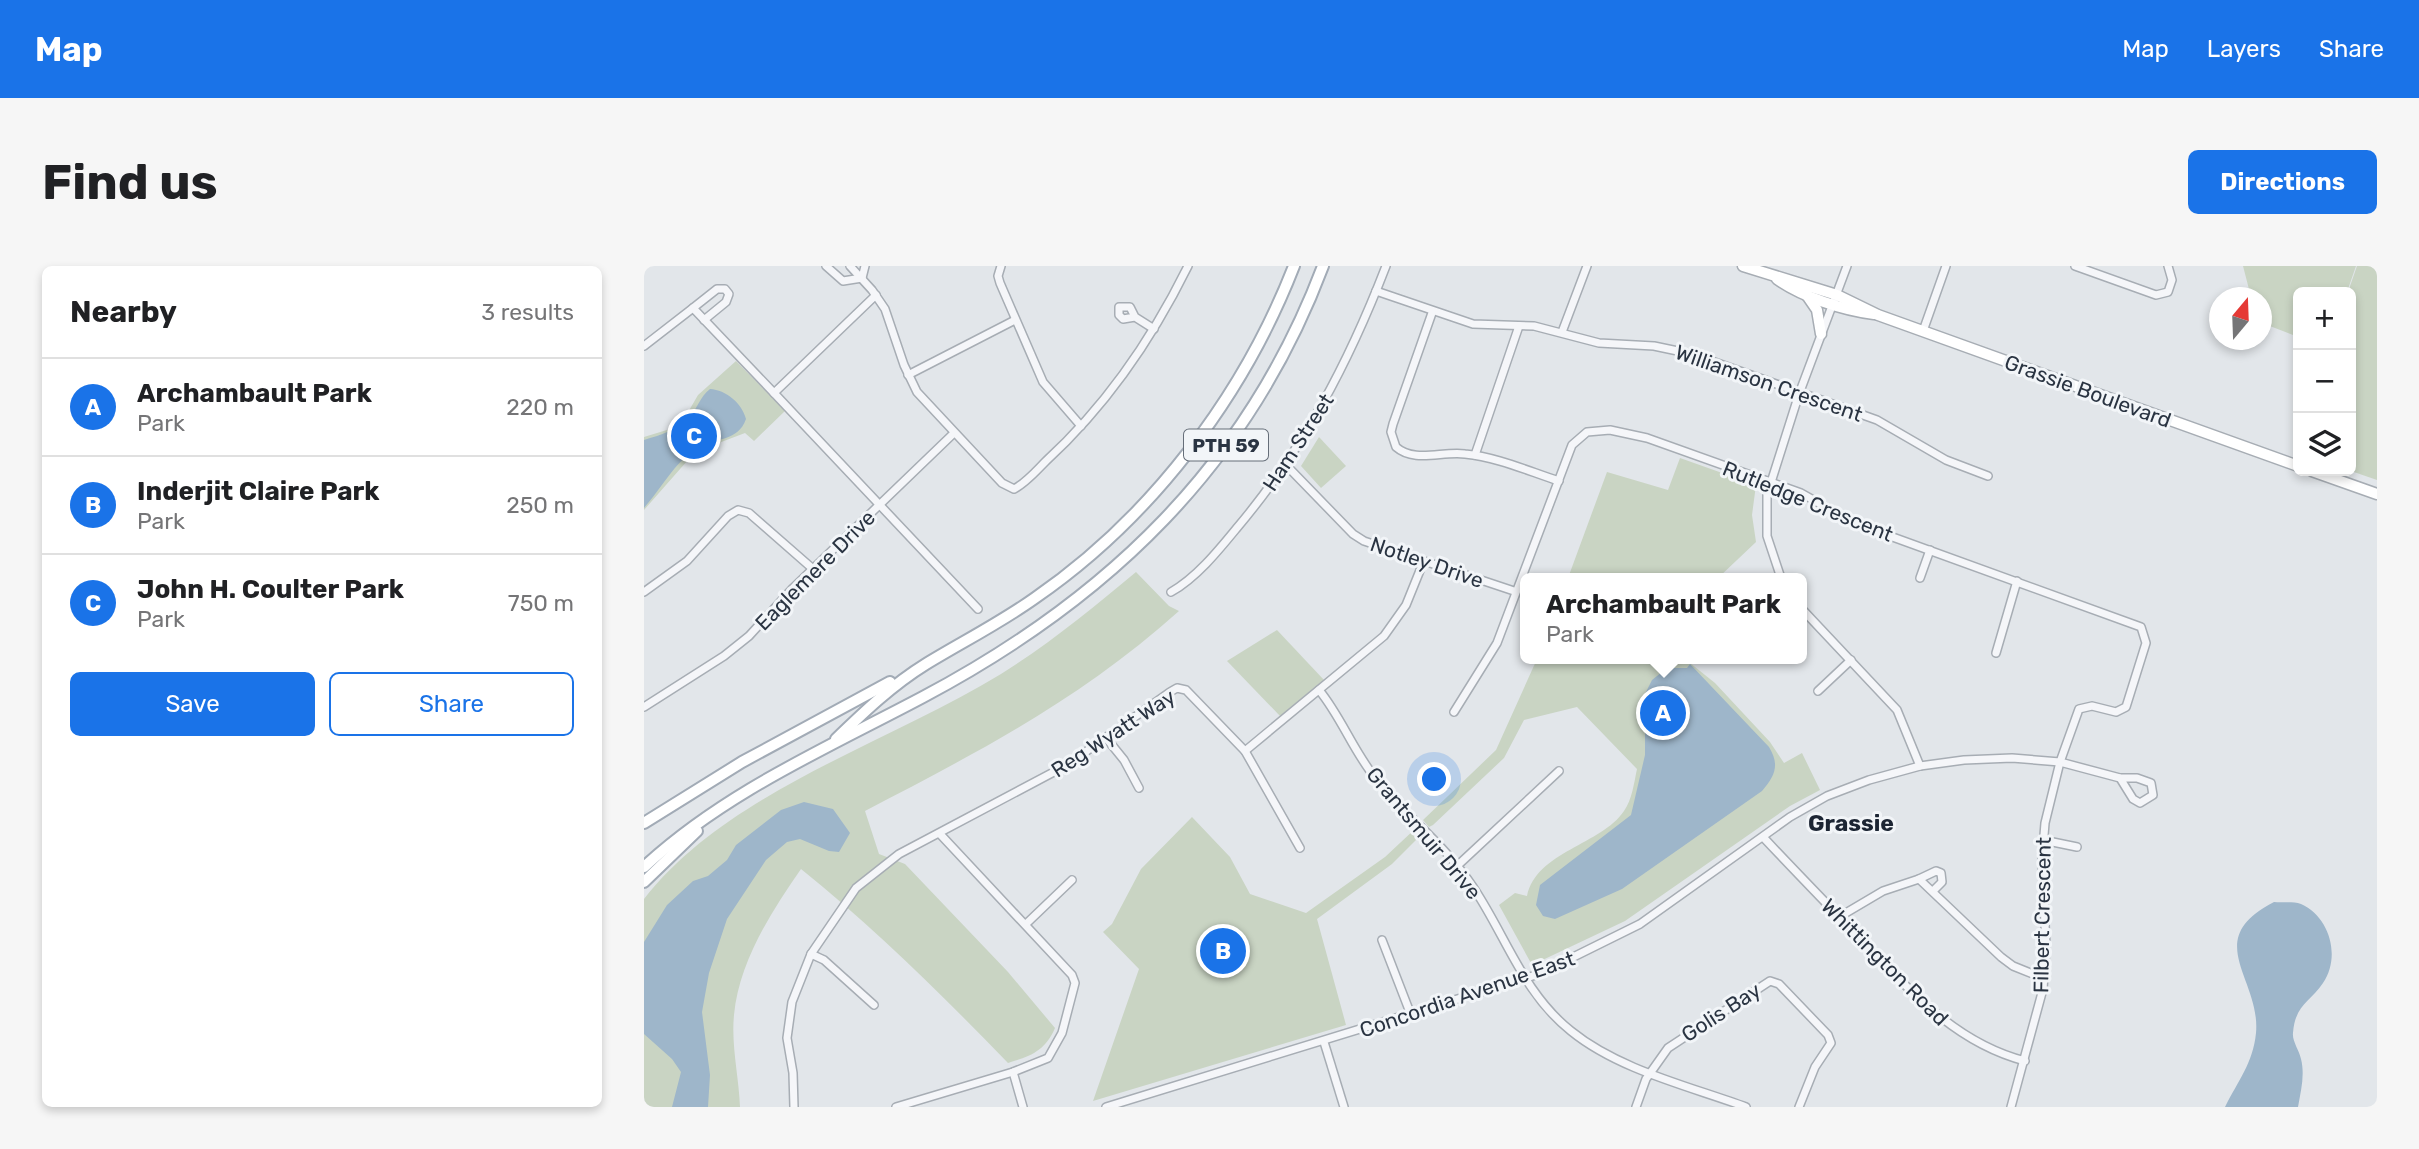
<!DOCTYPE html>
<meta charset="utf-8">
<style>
:root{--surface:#fff;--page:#f6f6f6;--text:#202124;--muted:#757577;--line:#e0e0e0;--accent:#1a73e8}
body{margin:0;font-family:Rubik,sans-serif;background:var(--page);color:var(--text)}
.controls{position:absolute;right:21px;top:21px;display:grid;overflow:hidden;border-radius:10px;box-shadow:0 4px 10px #0003}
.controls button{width:63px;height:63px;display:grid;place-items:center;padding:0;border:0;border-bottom:2px solid var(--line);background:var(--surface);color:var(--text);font:35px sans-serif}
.compass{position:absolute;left:1565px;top:21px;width:63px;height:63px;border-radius:50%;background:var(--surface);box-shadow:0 4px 10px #0003;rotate:19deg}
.you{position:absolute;left:791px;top:514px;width:24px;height:24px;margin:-18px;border:5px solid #fff;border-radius:50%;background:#1a73e8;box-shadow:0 0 0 10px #1a73e833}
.badge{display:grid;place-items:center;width:46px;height:46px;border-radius:50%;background:var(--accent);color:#fff;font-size:23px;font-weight:700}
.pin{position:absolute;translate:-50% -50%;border:4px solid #fff;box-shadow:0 2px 7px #0006}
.popup{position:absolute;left:876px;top:307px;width:287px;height:91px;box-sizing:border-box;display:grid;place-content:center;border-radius:10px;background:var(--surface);filter:drop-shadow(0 2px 5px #0005);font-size:23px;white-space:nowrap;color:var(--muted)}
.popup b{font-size:26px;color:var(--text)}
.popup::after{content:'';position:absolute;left:50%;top:100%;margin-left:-14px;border:14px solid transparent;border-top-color:var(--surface)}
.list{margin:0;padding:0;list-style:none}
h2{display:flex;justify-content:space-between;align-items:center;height:91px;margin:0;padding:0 28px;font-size:30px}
h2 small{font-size:23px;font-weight:400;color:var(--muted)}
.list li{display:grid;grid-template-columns:46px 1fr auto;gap:21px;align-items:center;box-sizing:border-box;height:98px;padding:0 28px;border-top:2px solid var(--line)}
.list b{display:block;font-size:26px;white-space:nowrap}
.list p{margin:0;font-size:23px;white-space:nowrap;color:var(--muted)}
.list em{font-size:23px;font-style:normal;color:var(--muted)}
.actions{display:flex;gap:14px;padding:21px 28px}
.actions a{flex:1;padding:16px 0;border:2px solid var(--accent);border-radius:10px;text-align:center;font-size:24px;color:var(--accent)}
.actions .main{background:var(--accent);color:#fff}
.icon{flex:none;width:38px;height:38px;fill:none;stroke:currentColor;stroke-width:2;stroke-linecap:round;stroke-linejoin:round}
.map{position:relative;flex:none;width:1733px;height:841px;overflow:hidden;border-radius:10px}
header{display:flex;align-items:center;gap:42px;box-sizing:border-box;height:98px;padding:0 35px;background:var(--accent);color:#fff}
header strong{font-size:33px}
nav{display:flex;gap:38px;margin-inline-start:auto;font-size:24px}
.intro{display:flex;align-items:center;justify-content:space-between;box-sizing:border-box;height:168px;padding:0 42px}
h1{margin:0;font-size:49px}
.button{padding:18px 32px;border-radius:10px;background:var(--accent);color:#fff;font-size:24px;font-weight:700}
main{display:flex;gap:42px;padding:0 42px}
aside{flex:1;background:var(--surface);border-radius:10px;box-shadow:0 4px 10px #0003}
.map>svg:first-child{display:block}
.green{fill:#c9d4c3}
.water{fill:#9eb6ca}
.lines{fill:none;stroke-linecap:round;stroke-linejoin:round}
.minor-casing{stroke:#a7adb4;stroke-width:10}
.secondary-casing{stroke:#a7adb4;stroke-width:13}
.primary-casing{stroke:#a2abb6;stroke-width:14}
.minor{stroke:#f5f6f9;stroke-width:7}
.secondary{stroke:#fff;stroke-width:10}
.primary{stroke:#fff;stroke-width:10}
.labels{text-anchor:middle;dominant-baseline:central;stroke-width:6;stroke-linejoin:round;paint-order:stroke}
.shield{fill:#f2f5f8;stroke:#666e79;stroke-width:2}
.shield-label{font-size:19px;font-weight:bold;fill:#2a3442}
.street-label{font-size:21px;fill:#2a3442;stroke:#f2f5f8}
.neighbourhood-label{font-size:23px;font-weight:bold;fill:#1c2533;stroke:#f2f5f8}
</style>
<header>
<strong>Map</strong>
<nav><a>Map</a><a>Layers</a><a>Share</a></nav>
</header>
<div class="intro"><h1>Find us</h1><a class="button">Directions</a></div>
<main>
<aside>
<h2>Nearby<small>3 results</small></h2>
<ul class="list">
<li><span class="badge">A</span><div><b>Archambault Park</b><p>Park</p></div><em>220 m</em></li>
<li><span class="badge">B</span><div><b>Inderjit Claire Park</b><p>Park</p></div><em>250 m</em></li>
<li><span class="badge">C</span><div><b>John H. Coulter Park</b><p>Park</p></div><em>750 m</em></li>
</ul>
<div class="actions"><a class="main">Save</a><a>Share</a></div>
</aside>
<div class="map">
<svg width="1733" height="841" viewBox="0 0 1733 841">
<rect width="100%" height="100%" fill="#e2e6ea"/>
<g class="green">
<polygon points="1599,0 1712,0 1703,26 1654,26 1654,71 1618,57 1618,32 1607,31"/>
<polygon points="1713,0 1733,0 1733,214 1707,205 1704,26"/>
<polygon points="92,95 141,145 110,175 101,167 51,186 0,244 0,171 26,163 43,148 54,129"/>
<polygon points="675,171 702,200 677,222 657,200"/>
<polygon points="1036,192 1112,219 1108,249 1112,276 1074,312 924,312 963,206 1024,224"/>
<path d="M492,306L525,340L535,345C437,433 336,485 221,545L235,588L261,598L364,706L411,762C401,785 387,790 364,797C297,728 232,663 157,603C127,646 95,696 90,749C87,780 95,811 96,841H0V633C84,525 243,478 357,408C405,378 449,342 492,306Z"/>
<polygon points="633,364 680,414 636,450 583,395"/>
<path d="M893,393H1041L1071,417L1126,476L1140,497L1158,487L1176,524L1146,540L981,655L888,699L855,639L871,627L883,630C893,585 957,579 980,545C988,534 990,517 993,503L933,441L880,454L860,492L789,559L785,561L779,554L852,484Z"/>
<polygon points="548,551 586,591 606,628 662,647 741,591 772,562 778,568 748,598 673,653 702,759 449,835 495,703 459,666 468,658 497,603"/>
</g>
<g class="water">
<path d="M66,123C82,124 98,137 102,153C94,176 71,171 52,183C30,197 17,223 0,242V174C16,169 34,164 46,151C54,141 56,131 66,123Z"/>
<path d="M1046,398L1125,481C1136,499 1131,510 1118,525L978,623L911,653L899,650L892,639L896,619L987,549L1001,489V428L1008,414L1023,402H1043Z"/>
<polygon points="160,536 189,543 206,567 195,586 185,585 156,573 143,576 122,594 83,653 65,707 58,746 66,809 64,841 28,841 37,806 28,793 0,768 0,676 23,639 49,615 64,610 83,594 92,579 137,544"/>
<path d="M1630,636C1638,637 1649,635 1657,638C1686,651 1697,691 1679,717C1666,736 1651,739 1649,767C1648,775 1655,784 1657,793C1661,809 1657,824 1654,841H1581C1594,815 1609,797 1612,767C1617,712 1556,674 1630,636Z"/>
</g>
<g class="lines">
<g class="minor-casing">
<g id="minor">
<polyline points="182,0 199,15 218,12"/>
<path d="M206,0L228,24L241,43L260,99L273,126L358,217L370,223C382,217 392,205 402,195C462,140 508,73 544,0"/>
<polyline points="357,0 354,10 356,17 399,116 437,160"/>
<polyline points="1431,0 1512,29 1524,26 1528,14 1524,0"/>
<polyline points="218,12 221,0"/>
<polyline points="732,25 829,58 890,60 955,77 1010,80 1048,88 1233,154 1302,194 1344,210"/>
<polyline points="232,29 130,127 334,343"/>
<polyline points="49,42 73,23 81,23 85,28 82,36 60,54"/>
<path d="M788,47L749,158L747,166L752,181C770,197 798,185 821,188C853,191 884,205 915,215"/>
<polyline points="491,51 479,53 475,49 475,41 486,41 491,51 510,63"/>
<polyline points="1279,65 1302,0"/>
<polyline points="918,66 943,0"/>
<polyline points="0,80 49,42 130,127"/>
<polyline points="264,109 371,54"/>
<polyline points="831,189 875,60"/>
<polyline points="642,199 709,268 720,275 870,325"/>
<polyline points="1137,312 1123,270 1123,229 1155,128 1203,0"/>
<polyline points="1276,312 1286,284"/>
<polyline points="0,326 43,295 84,250 94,244 105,247 169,303"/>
<path d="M527,326C552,312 574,285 592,263C659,184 705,96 742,0"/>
<polyline points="1157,342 1253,444 1276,500"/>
<polyline points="1352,387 1373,315"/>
<path d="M675,424C698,452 710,487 733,514C763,551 803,581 829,621C862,670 879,727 927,765C975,804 1045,820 1102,841"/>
<polyline points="1174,425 1207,394"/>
<polyline points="0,441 80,390 105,370 149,322 310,167"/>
<polyline points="810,446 853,377 928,179 943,166 966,164 1003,172 1157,227 1210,257 1497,361 1502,377 1482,441 1472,446 1448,440 1435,443 1416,496 1401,557 1398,594 1402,680 1399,723 1367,841"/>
<polyline points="463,473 480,494 495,522"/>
<polyline points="601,485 740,370 762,339 779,297"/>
<path d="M1119,571C1150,604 1181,636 1212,668C1262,720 1308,776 1381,795"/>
<polyline points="1399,574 1433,581"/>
<polyline points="813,600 915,505"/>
<polyline points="1275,613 1292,605 1297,607 1298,616 1290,624"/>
<polyline points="1195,651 1239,625 1275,613 1357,691 1369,700 1399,712"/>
<polyline points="383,657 428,614"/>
<polyline points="738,674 767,749"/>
<polyline points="167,688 180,694 230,739"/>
<polyline points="680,776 700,841"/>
<polyline points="369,806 379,841"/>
<polyline points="150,841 149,807 143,772 148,736 167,688 212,622 255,588 423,499 526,426 533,422 542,424 601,485 656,582"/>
<polyline points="252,841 369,806 404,792 418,767 431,717 428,709 296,568"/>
<polyline points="462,841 895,708 996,658 1146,551 1183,530 1225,514 1276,500 1320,494 1368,492 1416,496 1476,512 1493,512 1507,517 1509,529 1496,537 1489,533 1476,512"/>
<polyline points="992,841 1002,813 1024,782 1126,715 1135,718 1184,769 1187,777 1171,801 1155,841"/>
</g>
</g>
<g class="secondary-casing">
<g id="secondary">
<polyline points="1099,0 1193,29 1234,49 1654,200"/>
<path d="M1133,13C1158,31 1199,44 1230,48"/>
<polyline points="1162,28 1173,44 1177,68"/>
<polyline points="1668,205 1733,228"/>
</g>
</g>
<g class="primary-casing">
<g id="primary">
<path d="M192,473C220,446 248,419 282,398C318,376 356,357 391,332C507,252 599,131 650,0"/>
<polyline points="0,557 98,496 246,416"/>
<path d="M0,601C81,526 183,482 279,431C464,333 604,199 679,0"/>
<polyline points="0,616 53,565"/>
</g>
</g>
<use href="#minor" class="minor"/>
<use href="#secondary" class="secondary"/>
<use href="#primary" class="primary"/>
</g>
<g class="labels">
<rect class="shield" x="540" y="163.5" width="84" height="31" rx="5"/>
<g class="shield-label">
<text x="582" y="179">PTH 59</text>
</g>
<g class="street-label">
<text transform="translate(1125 117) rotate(19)">Williamson Crescent</text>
<text transform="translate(1444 125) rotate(20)">Grassie Boulevard</text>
<text transform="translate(654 176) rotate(-57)">Ham Street</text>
<text transform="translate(1164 235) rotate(22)">Rutledge Crescent</text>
<text transform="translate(783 296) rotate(19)">Notley Drive</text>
<text transform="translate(171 304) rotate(-45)">Eaglemere Drive</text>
<text transform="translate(469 467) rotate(-33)">Reg Wyatt Way</text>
<text transform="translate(780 567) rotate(50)">Grantsmuir Drive</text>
<text transform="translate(1398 649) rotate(-89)">Filbert Crescent</text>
<text transform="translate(1241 696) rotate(45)">Whittington Road</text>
<text transform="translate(823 728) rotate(-19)">Concordia Avenue East</text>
<text transform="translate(1077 746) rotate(-33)">Golis Bay</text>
</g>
<g class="neighbourhood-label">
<text x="1207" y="557">Grassie</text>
</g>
</g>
</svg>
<div class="controls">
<button>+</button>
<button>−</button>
<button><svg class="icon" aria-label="layers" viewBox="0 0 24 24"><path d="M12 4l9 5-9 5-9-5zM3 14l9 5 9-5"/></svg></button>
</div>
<svg class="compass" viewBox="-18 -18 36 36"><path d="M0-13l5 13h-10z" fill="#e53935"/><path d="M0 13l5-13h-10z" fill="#757577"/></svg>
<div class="you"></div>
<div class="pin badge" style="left:1019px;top:447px">A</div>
<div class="popup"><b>Archambault Park</b>Park</div>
<div class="pin badge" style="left:579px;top:685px">B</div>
<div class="pin badge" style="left:50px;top:170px">C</div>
</div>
</main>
